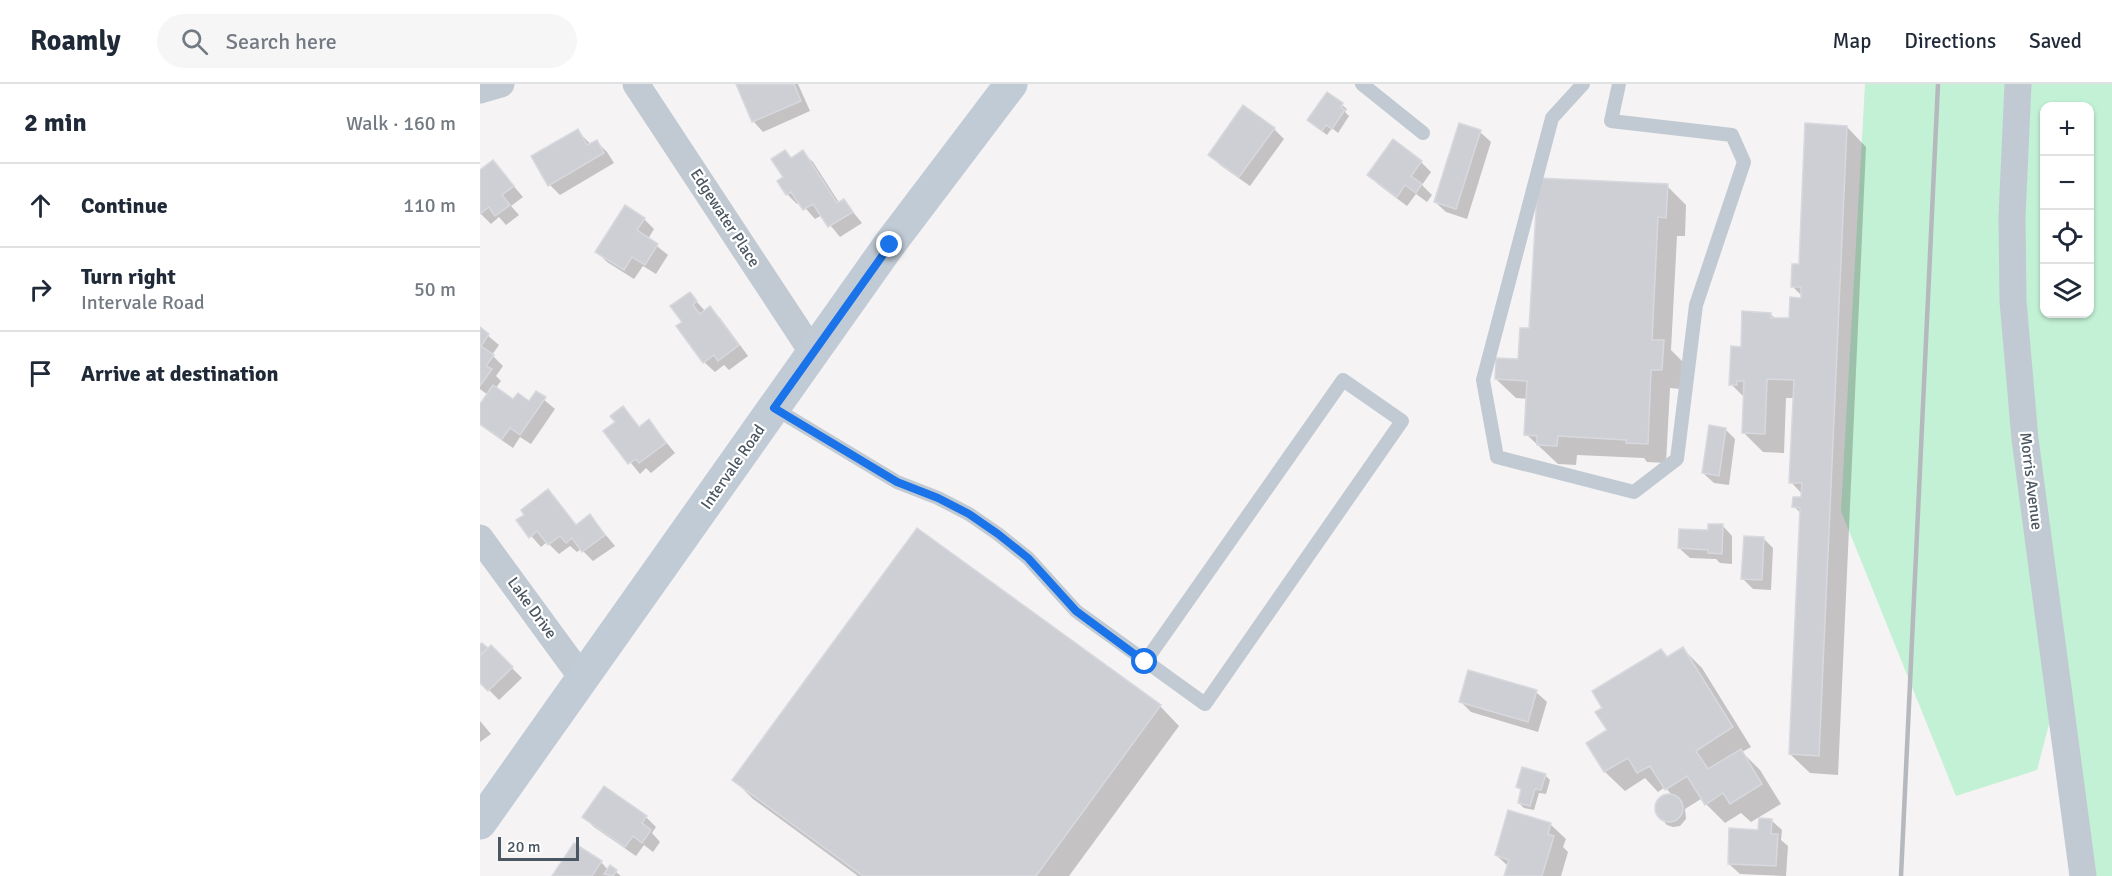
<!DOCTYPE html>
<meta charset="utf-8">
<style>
:root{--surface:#fff;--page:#f6f6f7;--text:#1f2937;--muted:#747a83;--line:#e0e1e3}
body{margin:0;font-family:Signika,sans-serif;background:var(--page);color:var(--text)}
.controls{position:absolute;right:18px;top:18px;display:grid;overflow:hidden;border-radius:12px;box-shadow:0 2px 4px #0004}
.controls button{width:54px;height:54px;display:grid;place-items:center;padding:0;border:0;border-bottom:2px solid var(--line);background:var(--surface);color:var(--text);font:30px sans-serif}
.scale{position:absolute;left:18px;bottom:15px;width:81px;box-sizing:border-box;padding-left:6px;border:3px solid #4a5661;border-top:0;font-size:16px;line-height:21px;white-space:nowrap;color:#4a5661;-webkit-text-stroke:4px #fff;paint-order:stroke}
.stop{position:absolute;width:18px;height:18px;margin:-14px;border:4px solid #1a73e8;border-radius:50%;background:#fff}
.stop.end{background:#1a73e8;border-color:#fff;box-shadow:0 2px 6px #0008}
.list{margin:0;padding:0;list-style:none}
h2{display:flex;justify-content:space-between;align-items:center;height:78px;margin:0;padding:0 24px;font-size:26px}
h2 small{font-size:20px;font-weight:400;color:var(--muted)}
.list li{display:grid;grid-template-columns:39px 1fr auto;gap:18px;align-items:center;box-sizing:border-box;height:84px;padding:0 24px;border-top:2px solid var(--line)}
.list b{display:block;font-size:22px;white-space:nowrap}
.list p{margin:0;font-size:20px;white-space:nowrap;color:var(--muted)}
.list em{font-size:20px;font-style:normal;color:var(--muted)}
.icon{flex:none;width:33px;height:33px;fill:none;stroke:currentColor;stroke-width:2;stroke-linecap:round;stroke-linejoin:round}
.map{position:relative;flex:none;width:1632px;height:792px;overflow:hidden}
header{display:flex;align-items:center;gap:36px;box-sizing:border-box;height:84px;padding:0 30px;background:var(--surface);border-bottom:2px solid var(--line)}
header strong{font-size:28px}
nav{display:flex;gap:33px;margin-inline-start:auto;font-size:21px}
.search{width:420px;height:54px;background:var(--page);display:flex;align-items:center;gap:15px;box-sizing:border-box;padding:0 21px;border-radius:33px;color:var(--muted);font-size:22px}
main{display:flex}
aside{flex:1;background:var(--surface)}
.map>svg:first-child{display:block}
.green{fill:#c3f1d5;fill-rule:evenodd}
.shadow{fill:#0003}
.building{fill:#cdcfd5;stroke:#d7d9de;stroke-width:1.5}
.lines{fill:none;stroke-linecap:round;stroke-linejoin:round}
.lane{stroke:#c1cad2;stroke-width:14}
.street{stroke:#c1cad2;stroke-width:27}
.secondary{stroke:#c1cbd6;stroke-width:33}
.rail{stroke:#b5b8bd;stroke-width:4.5}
.route{stroke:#1a73e8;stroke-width:8}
.labels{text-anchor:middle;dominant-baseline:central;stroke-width:4.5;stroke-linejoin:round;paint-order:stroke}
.street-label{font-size:16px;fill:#4a5661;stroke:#fff}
</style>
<header>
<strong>Roamly</strong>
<div class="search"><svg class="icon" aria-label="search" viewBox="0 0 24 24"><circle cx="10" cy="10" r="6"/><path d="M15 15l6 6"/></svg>Search here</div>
<nav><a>Map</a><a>Directions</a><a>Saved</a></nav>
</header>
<main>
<aside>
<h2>2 min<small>Walk · 160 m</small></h2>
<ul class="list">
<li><svg class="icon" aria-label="ahead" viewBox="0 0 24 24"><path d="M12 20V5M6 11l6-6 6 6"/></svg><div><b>Continue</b></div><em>110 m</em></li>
<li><svg class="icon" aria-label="right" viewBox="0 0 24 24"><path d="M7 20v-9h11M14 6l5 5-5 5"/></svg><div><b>Turn right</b><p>Intervale Road</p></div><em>50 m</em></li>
<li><svg class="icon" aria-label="arrive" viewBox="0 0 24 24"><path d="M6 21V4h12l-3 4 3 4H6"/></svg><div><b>Arrive at destination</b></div></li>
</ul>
</aside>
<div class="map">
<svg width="1632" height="792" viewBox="0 0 1632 792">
<rect width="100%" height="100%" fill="#f5f3f3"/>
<path class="green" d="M1385,0H1632V792H1601L1584,583L1557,686L1476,712L1361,427ZM1564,22H1610V230H1564Z"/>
<g class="shadow">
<polygon points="257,0 318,0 330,27 283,48 273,37"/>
<polygon points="848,10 867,25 865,28 869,32 858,49 852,44 847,51 834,41"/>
<polygon points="1367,43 1386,63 1358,691 1330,689 1310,670 1321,430 1314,422 1322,415 1322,410 1311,398 1315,314 1306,314 1304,369 1283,368 1263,348 1265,314 1251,300 1262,264 1290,230 1296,235 1311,236 1322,215 1322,212 1312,202"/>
<polygon points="794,45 804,55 770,102 740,81 730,71"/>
<polygon points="98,47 111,61 117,58 127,68 134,79 80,111 70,101"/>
<polygon points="1000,48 1011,58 987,135 966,128 955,118"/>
<polygon points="305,68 312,75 322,68 333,78 360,120 364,117 382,139 360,153 342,131 335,135 320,118 317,120 307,110 305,93"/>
<polygon points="13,78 43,113 31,122 39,131 26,141 19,133 11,140 0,129 0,88"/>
<polygon points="941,78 951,88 942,101 952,111 947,118 936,110 927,122 899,101 889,91"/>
<polygon points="1187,102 1206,121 1205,152 1197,152 1191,266 1202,277 1201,305 1190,304 1186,379 1167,378 1164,374 1097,371 1096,381 1078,380 1046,350 1048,315 1036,314 1016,295 1040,277 1051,246"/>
<polygon points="164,135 174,145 168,155 188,171 176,190 163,182 154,195 127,178 117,168"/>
<polygon points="209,209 225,227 230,224 240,234 268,272 249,286 244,281 235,288 224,278 204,238"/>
<polygon points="0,245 19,261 12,271 23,282 16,292 21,297 15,305 33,317 49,319 56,309 75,325 51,360 40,353 33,364 0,341 0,323 8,311 0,305"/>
<polygon points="143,324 160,344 169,337 195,369 171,389 166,384 160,390 125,347 137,338"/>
<polygon points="1245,345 1255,355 1249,401 1234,399 1223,389"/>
<polygon points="68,407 97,442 110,432 135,462 113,477 101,465 97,468 90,462 79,470 67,458 61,463 38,437 46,431"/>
<polygon points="1242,441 1252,452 1252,480 1240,479 1236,475 1210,474 1199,464"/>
<polygon points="1283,454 1293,464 1291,506 1273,505 1263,495"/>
<polygon points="0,563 8,566 11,563 42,594 19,616 0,597"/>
<polygon points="1203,565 1222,584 1271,663 1262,668 1280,686 1301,720 1271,738 1261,729 1245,739 1221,715 1205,725 1206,735 1200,742 1193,743 1187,741 1177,730 1176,721 1179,716 1191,710 1185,703 1178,708 1165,694 1145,707 1125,688 1108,659 1129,647 1125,624 1181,566 1188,574"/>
<polygon points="1056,608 1067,618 1058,648 991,628 981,618"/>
<polygon points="680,622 699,642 589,792 378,792 273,715 254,696"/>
<polygon points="0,637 11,650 0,658"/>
<polygon points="1065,691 1070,696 1066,710 1059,709 1054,726 1044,724 1039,719 1042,707 1038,703"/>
<polygon points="104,733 166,733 176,743 172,749 180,758 173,768 164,761 156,772 114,743"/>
<polygon points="1291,736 1302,746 1301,756 1308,762 1306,792 1260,790 1249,780"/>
<polygon points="1070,740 1086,755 1083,763 1088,768 1081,792 1026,792 1029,783 1016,771"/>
<polygon points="121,778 128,786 130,783 141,792 73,792"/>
</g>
<g class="building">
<polygon points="256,0 314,0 321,17 272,38"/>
<polygon points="847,8 863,19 861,23 865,26 852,45 846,41 842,47 827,36"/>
<polygon points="763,21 795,44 759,93 728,71"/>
<polygon points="979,39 1001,46 976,125 954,118"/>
<polygon points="1325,39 1367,42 1339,672 1309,670 1320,424 1312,423 1313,413 1321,413 1322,399 1309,399 1314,296 1287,295 1285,350 1262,349 1264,297 1257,297 1257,301 1249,301 1251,262 1261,263 1262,227 1291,229 1291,234 1309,234 1310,213 1321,214 1321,203 1311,203 1312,180 1319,180"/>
<polygon points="98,45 107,61 117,56 124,69 68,102 51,72"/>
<polygon points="913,55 942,77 931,92 942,100 936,109 925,101 917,113 887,91"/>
<polygon points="305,66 311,74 323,66 357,119 364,115 373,128 348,143 333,120 323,126 311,108 306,111 297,97 303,93 291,75"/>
<polygon points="13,76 34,102 22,111 30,121 15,132 9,123 0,130 0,86"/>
<polygon points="1058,94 1188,100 1186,134 1178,133 1172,256 1184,256 1182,286 1171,286 1168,360 1146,359 1146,356 1078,352 1077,362 1057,361 1057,352 1044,351 1047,297 1015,295 1016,274 1038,275 1040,244 1049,244"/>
<polygon points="145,121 165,134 157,146 178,160 165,181 152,173 144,186 115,168"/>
<polygon points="210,208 217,217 213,221 220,230 230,222 259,261 238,277 234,271 223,279 196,242 202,238 190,222"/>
<polygon points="0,243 9,250 1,262 14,271 6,282 12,285 0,302"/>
<polygon points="13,301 33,315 38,309 49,317 56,307 66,313 40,351 30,344 22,355 0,340 0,320"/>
<polygon points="143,322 159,343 169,335 186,359 159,379 156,375 148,380 123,347 135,338 130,332"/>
<polygon points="1229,341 1246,344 1239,392 1222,389"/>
<polygon points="68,405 96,441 110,430 125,451 102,468 92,454 86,459 80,452 68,461 57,447 49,454 36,436 44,431 41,426"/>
<polygon points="1228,440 1243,440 1242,470 1228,469 1228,466 1198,464 1199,445 1228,446"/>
<polygon points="437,444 681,621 556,792 383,792 252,696"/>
<polygon points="1264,452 1284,453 1282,496 1261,495"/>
<polygon points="2,559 8,564 0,572 0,560"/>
<polygon points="11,561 33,583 8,607 0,599 0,572"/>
<polygon points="1203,563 1253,643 1216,667 1228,685 1261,665 1282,700 1250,720 1243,709 1225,721 1207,692 1185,706 1170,682 1157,689 1148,674 1124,688 1106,659 1127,646 1115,628 1122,624 1112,607 1181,565 1187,573"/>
<polygon points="988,586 1057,606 1048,638 979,618"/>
<polygon points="1042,683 1066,690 1061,706 1055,705 1050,722 1038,719 1041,705 1036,703"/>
<polygon points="124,702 167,732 162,739 171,746 162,759 153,752 145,763 102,733"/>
<circle cx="1189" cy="724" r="14"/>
<polygon points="1028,726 1071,739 1068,750 1074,752 1062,792 1024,792 1029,776 1015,771"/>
<polygon points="1279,734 1292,735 1291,750 1298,750 1296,782 1248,780 1249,744 1278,746"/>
<polygon points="94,759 122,777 112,792 72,792"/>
<polygon points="130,781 137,786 133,792 124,790"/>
</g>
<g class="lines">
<g class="lane">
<polyline points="882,0 943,49"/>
<polyline points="1103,0 1072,34 1003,296 1017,373 1154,408 1197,375 1216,221 1264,78 1252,51 1131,37 1139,0"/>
<polyline points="294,324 417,398 458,414 489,430 518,450 548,474 596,527 725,620 922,337 863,296 665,578"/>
</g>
<g class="street">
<polyline points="156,0 333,269"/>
<polyline points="1538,0 1532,133 1533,217 1545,355 1603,792"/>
<polyline points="0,6 21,0"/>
<polyline points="0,454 103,595"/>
</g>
<polyline class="secondary" points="0,739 409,161 531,0"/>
<polyline class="rail" points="1421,792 1458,0"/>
</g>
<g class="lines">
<polyline class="route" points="410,161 294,324 417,398 458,414 489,430 518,450 548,474 596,527 665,578"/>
</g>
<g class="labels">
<g class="street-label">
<text transform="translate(245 134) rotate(57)">Edgewater Place</text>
<text transform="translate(253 383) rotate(-55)">Intervale Road</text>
<text transform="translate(1551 397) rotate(83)">Morris Avenue</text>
<text transform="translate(52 524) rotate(54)">Lake Drive</text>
</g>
</g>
</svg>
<div class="controls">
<button>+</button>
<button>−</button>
<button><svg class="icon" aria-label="locate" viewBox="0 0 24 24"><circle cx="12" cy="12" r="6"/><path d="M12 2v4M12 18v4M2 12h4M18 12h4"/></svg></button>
<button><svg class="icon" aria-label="layers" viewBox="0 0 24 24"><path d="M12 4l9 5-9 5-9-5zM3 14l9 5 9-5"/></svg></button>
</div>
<div class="scale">20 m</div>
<div class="stop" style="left:665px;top:578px"></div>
<div class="stop end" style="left:410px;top:161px"></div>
</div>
</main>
